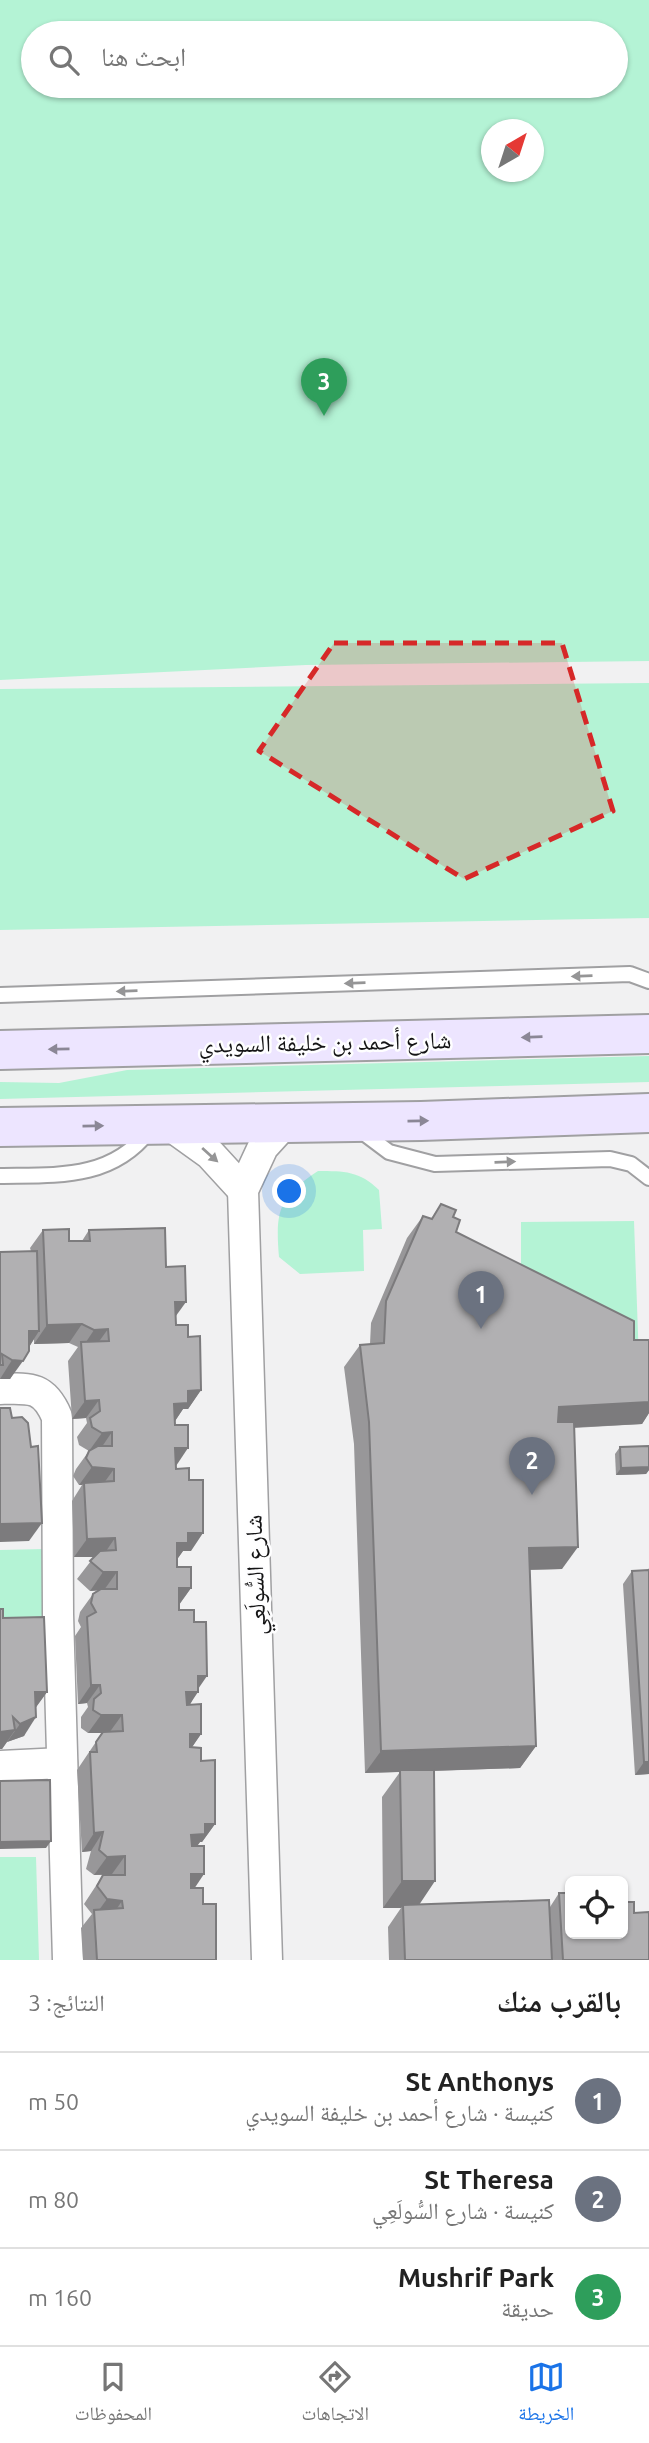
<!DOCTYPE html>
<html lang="ar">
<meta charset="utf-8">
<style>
:root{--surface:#fff;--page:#f2f2f2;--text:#222;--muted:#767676;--line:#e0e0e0;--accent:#1a73e8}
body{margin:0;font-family:Ubuntu,"Noto Naskh Arabic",sans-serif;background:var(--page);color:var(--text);direction:rtl}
.controls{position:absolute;right:21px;bottom:21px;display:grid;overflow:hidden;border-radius:10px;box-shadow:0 2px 5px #0004}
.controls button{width:63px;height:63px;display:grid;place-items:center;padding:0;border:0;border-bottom:2px solid var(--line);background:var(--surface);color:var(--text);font:35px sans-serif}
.compass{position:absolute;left:481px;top:119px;width:63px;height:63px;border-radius:50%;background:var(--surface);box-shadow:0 2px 5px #0004;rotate:39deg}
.you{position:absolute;left:290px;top:1192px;width:24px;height:24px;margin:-18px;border:5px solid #fff;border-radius:50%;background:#1a73e8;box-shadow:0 0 0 10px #1a73e833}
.badge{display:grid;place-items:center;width:46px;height:46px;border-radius:50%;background:var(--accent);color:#fff;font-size:23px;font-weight:700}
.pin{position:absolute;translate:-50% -58px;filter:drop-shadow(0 2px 4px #0008)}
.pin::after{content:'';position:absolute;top:37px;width:24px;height:21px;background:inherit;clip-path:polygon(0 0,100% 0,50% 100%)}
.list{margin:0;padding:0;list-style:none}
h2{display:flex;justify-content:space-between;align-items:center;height:91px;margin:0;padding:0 28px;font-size:30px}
h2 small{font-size:23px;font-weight:400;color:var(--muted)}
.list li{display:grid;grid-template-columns:46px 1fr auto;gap:21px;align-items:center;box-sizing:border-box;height:98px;padding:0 28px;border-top:2px solid var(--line)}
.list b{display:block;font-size:26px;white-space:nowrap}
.list p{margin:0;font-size:23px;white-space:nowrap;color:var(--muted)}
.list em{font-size:23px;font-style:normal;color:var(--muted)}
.icon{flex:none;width:38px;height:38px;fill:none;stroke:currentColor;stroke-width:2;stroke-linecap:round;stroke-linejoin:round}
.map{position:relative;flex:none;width:649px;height:1960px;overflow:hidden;direction:ltr}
.search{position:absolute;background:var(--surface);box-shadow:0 2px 5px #0004;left:21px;right:21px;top:21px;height:77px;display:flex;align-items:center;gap:18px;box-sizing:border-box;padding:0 24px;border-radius:38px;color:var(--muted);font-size:26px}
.sheet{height:385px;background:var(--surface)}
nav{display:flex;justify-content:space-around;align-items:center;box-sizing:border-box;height:98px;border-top:2px solid var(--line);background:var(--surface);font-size:19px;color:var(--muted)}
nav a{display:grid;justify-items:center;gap:4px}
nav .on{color:var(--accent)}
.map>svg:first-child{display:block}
.green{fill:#b4f3d5;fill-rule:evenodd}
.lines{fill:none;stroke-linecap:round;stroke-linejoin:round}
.lane-casing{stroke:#a0a0a2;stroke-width:18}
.street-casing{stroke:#a0a0a2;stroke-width:33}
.secondary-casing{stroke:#a0a0a2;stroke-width:42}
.lane{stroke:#fff;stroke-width:14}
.street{stroke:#fff;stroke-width:30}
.secondary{stroke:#ede5ff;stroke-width:38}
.wall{fill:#989799}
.shaded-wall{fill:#7c7b7d}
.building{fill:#b1b0b2;stroke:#7c7b7d;stroke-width:2}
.oneway{fill:#959596}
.oneway2{fill:#8b8796}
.marked{fill:#d62828;fill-opacity:0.2;stroke:#d62828;stroke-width:5;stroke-dasharray:14 9;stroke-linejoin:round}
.labels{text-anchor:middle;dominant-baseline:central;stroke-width:5;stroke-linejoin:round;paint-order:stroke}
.street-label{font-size:24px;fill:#141415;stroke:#fefeff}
</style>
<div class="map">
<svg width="649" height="1960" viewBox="0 0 649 1960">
<rect width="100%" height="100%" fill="#f1f1f2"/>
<g class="green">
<path d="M0,0H649V661L306,665L0,680ZM33,33H616V86H33ZM491,130H534V172H491Z"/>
<polygon points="649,683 649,918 0,930 0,689"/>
<polygon points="649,1056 649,1082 0,1099 0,1082 59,1083 127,1070"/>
<path d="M318,1171C344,1171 360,1171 379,1190L382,1229L363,1230L364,1271L300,1274L279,1257C275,1210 279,1197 318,1171Z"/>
<polygon points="634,1221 639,1362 521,1295 521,1222"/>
<polygon points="44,1549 45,1625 0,1626 0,1550"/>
<polygon points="0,1857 36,1857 39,1960 0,1960"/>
</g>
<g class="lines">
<g class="lane-casing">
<g id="lane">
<polyline points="0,995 630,974 649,981"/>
<polyline points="357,1128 389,1152 435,1164 610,1159 631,1164 649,1178"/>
<path d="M0,1176C56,1175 111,1180 149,1131"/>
</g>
</g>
<g class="street-casing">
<g id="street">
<polyline points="171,1126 210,1154 243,1190"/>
<path d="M0,1389C30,1388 44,1386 57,1417L58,1614L68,1960"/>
<polyline points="0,1766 62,1763"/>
<polyline points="267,1960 243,1190 263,1147 284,1124"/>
</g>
</g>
<g class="secondary-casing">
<g id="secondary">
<polyline points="0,1050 649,1034"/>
<polyline points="0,1127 421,1121 649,1113"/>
</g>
</g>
<use href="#lane" class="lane"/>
<use href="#street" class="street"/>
<use href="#secondary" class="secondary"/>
</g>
<g class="wall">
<polygon points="441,1204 453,1217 456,1232 634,1340 649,1340 649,1413 642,1424 574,1428 562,1569 530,1570 536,1746 520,1768 434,1771 419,1904 550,1907 559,1893 634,1913 649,1960 389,1960 388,1927 401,1908 383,1908 382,1797 400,1772 365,1773 354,1444 344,1367 360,1345 370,1344 371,1323 407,1238 423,1216 431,1219"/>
<polygon points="43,1230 69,1241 82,1241 89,1230 166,1267 175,1317 176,1325 188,1337 201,1390 188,1409 183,1409 175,1421 176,1466 191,1551 183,1551 177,1559 177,1567 191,1588 179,1605 179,1610 194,1622 198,1688 190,1705 201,1734 192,1747 201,1761 215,1824 202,1842 200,1842 197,1846 194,1888 203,1904 216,1960 83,1960 81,1928 92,1914 84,1904 103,1875 112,1875 94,1875 86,1869 91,1851 82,1852 77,1770 102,1733 88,1733 81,1728 81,1717 88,1707 87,1703 78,1704 75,1636 81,1627 78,1621 80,1612 93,1594 99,1590 90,1591 77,1579 94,1557 74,1557 72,1501 82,1485 79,1485 73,1476 76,1469 89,1451 79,1445 77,1437 87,1423 86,1418 72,1419 68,1361 78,1347 69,1343 34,1344 34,1339 10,1379 0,1379 0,1252 31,1251 30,1248"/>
<polygon points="649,1446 649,1470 646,1474 616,1475 615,1454 620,1447"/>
<polygon points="649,1568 649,1774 635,1775 623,1584 632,1571 648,1570"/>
<polygon points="3,1618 47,1692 36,1707 24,1736 7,1742 2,1749"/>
</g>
<g class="shaded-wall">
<polygon points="175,1302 186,1302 173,1320"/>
<polygon points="82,1324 69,1343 34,1344 47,1325"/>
<polygon points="108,1329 95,1347 82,1348 94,1330"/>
<polygon points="29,1331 39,1331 27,1350"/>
<polygon points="12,1360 23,1361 10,1379 0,1379"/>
<polygon points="201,1390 188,1409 183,1409 175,1421 174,1404 188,1391"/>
<polygon points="99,1400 86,1418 72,1419 85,1401"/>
<polygon points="649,1402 649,1413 642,1424 543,1429 559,1407"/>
<polygon points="112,1432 99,1451 89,1451 102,1433"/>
<polygon points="175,1448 188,1448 176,1466"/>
<polygon points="92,1467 114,1469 101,1487 84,1483 82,1485 79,1485"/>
<polygon points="649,1467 649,1470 646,1474 616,1475 621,1468"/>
<polygon points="42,1523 29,1541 0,1542 0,1524"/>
<polygon points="188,1533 203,1533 191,1551 183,1551 176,1561 177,1543"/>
<polygon points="115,1538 102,1557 74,1557 87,1539"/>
<polygon points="578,1547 562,1569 514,1570 529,1548"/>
<polygon points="103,1572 117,1572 104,1590 90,1591"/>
<polygon points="179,1588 191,1588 178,1606"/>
<polygon points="198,1676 207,1676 196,1692 198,1692 186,1710 174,1710"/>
<polygon points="91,1685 100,1685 87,1703 78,1704"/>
<polygon points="35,1692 47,1692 34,1710"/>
<polygon points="101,1715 122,1715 109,1733 88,1733"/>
<polygon points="36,1717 24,1736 7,1742 20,1724"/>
<polygon points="15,1730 2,1749 0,1749 0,1732"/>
<polygon points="190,1734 201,1734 188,1753"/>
<polygon points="536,1746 520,1768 365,1773 381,1751"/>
<polygon points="644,1762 649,1762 649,1774 635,1775"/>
<polygon points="205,1824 215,1824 202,1842 200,1842 192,1853 191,1835"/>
<polygon points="103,1832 91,1851 82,1852 94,1833"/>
<polygon points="51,1841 46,1848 0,1849 0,1842"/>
<polygon points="125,1856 112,1874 94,1875 107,1857"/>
<polygon points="191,1874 204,1874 192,1892"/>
<polygon points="402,1881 435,1881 417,1908 403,1905 401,1908 383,1908"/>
<polygon points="107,1899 122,1901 109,1920 94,1917"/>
</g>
<g class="building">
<polygon points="441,1204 456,1210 453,1217 460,1220 456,1232 634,1321 634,1340 649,1340 649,1402 559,1407 558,1422 574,1422 578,1547 529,1548 536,1746 381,1751 369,1422 360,1345 384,1343 386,1301 423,1216 432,1219"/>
<polygon points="165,1228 166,1267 185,1266 186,1302 175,1302 176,1325 188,1325 188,1337 200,1336 201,1390 188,1391 188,1403 174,1404 175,1425 188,1425 188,1448 175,1448 176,1469 189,1468 189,1480 203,1480 203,1533 188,1533 188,1543 177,1543 177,1567 191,1567 191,1588 179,1588 179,1610 194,1610 194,1622 206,1622 207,1676 198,1676 198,1692 186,1692 187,1705 201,1704 201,1734 190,1734 190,1747 201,1748 201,1761 215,1760 215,1824 205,1824 205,1834 191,1835 192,1846 204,1846 204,1874 191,1874 191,1888 203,1888 203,1904 216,1904 216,1960 97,1960 94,1910 123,1908 122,1901 107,1899 97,1886 103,1875 125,1875 125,1856 107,1857 99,1850 103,1832 94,1833 90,1752 97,1752 96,1742 103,1732 123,1731 122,1715 101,1715 93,1710 94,1699 101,1693 100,1685 91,1685 87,1617 96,1612 91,1603 93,1594 101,1589 117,1589 117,1572 103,1572 90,1561 100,1551 116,1550 115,1538 87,1539 84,1483 114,1481 114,1469 92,1467 86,1458 89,1451 98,1446 112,1446 112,1432 102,1433 92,1427 90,1418 100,1411 99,1400 85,1401 81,1342 109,1341 108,1329 94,1330 82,1324 47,1325 43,1230 69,1229 69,1241 90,1241 89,1230"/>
<polygon points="37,1251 39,1331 29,1331 29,1351 23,1361 12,1360 2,1354 3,1365 0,1365 0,1252"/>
<polygon points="0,1408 10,1408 12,1418 22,1417 28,1423 31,1447 38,1446 42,1523 0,1524"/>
<polygon points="649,1446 649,1467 621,1468 620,1447"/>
<polygon points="649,1570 649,1762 644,1762 632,1571"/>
<polygon points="0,1609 3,1609 3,1618 44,1617 47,1692 35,1692 36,1717 20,1724 13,1717 15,1730 0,1732"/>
<polygon points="400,1770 434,1770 435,1881 402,1881"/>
<polygon points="50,1780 51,1841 0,1842 0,1781"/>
<polygon points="559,1893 570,1893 570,1934 623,1934 623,1902 634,1902 634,1913 649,1912 649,1960 563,1960"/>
<polygon points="549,1900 552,1960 405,1960 403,1905"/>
</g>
<defs><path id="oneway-solid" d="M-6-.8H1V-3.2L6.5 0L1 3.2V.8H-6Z" transform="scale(1.75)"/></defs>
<g class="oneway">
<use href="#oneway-solid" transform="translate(582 976) rotate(178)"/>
<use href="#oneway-solid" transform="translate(355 983) rotate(178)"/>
<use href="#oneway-solid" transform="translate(127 991) rotate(178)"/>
<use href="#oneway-solid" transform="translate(210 1155) rotate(42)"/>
<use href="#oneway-solid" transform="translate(505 1162) rotate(-2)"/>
</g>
<g class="oneway2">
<use href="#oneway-solid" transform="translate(532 1037) rotate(178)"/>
<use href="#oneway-solid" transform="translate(59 1049) rotate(179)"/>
<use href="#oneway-solid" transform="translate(418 1121) rotate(-1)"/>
<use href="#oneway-solid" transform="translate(93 1126) rotate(-1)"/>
</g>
<path class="marked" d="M334,643H562L613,811L464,879L259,751Z"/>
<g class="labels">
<g class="street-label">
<text transform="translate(325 1042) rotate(-1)">شارع أحمد بن خليفة السويدي</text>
<text transform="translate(255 1575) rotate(-92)">شارع السُّولَعِي</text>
</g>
</g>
</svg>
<div class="controls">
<button><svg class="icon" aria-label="locate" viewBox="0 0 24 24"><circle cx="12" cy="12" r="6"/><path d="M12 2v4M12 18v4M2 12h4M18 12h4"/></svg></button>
</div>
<svg class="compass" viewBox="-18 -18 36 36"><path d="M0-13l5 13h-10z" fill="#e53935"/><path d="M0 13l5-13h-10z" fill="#767676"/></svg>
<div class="you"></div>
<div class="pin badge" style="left:481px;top:1329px;background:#6b7280">1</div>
<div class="pin badge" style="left:532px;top:1495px;background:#6b7280">2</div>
<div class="pin badge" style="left:324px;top:416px;background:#2e9e5b">3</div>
<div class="search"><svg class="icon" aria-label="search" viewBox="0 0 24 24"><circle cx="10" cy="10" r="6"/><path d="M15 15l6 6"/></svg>ابحث هنا</div>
</div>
<section class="sheet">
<h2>بالقرب منك<small>النتائج: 3</small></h2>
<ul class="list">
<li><span class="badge" style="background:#6b7280">1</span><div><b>St Anthonys</b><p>كنيسة · شارع أحمد بن خليفة السويدي</p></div><em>50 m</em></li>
<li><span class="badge" style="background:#6b7280">2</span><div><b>St Theresa</b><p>كنيسة · شارع السُّولَعِي</p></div><em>80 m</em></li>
<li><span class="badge" style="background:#2e9e5b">3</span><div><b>Mushrif Park</b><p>حديقة</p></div><em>160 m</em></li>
</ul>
</section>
<nav>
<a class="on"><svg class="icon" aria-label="map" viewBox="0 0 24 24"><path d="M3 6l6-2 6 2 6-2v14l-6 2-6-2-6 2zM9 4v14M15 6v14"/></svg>الخريطة</a>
<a><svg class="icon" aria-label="directions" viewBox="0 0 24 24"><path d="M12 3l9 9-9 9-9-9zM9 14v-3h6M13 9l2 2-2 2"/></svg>الاتجاهات</a>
<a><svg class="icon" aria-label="saved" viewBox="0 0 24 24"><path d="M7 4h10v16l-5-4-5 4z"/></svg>المحفوظات</a>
</nav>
